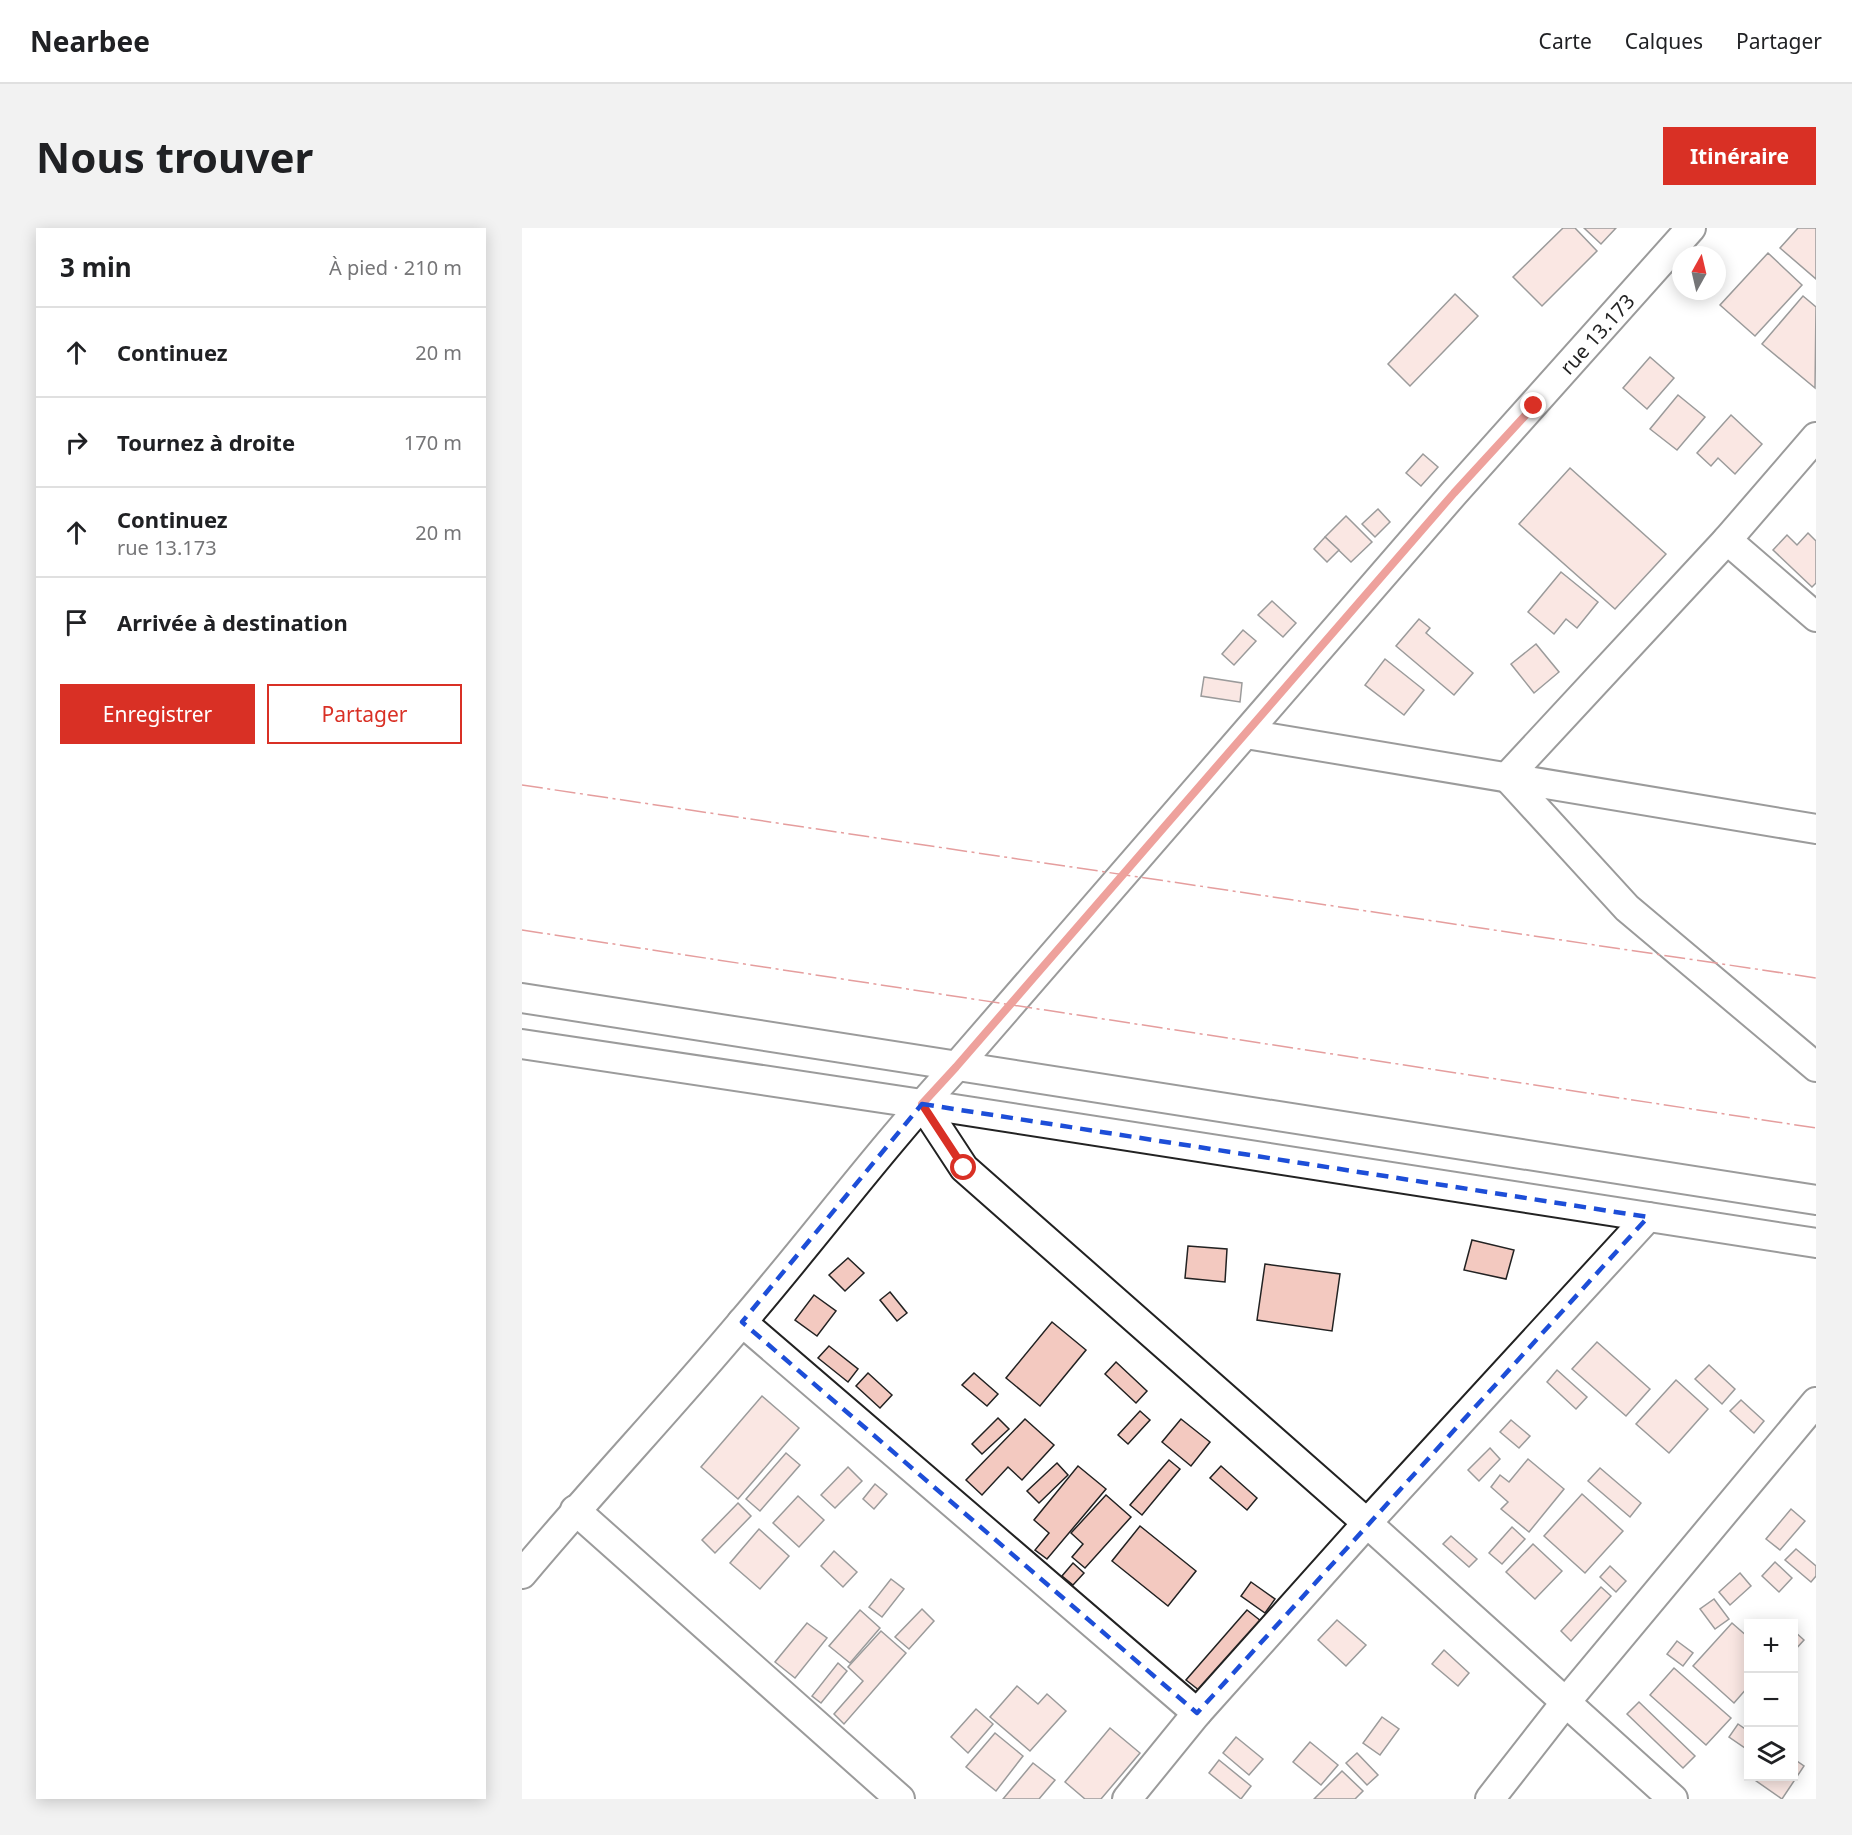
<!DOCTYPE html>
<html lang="fr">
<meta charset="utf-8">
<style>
:root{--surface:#fff;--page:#f2f2f2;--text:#202124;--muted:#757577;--line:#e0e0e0;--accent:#d93025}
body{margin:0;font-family:"Noto Sans",sans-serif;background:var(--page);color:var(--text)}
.controls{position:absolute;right:18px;bottom:18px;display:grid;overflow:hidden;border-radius:0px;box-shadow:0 3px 15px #0003}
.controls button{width:54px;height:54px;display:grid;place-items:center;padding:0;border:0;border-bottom:2px solid var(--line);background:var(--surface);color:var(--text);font:30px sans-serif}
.compass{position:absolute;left:1150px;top:18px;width:54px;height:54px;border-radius:50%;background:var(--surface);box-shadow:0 3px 15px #0003;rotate:8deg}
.stop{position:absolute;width:18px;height:18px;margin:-14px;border:4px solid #d93025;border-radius:50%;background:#fff}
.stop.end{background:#d93025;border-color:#fff;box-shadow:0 2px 6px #0008}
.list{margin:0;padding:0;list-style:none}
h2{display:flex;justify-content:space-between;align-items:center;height:78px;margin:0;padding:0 24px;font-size:26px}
h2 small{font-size:20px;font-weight:400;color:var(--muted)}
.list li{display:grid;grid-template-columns:39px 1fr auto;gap:18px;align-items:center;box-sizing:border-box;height:90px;padding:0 24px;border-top:2px solid var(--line)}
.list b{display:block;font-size:22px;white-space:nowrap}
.list p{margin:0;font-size:20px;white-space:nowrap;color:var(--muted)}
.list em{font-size:20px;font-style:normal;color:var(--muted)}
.actions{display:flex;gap:12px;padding:18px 24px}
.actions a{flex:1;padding:14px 0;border:2px solid var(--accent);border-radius:0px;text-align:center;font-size:21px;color:var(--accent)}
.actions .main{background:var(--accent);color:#fff}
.icon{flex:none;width:33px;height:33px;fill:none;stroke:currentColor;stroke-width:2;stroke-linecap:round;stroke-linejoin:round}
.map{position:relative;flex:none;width:1294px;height:1571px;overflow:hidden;border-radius:0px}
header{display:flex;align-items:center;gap:36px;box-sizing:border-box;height:84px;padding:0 30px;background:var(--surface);border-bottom:2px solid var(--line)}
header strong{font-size:28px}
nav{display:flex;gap:33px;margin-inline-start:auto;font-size:21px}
.intro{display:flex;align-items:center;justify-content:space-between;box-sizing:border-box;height:144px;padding:0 36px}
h1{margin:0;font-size:42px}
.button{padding:15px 27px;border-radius:0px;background:var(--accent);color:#fff;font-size:21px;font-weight:700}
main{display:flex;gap:36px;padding:0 36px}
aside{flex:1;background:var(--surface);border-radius:0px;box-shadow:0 3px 15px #0003}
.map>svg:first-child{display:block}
.building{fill:#f3c9c0;stroke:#222;stroke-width:1.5}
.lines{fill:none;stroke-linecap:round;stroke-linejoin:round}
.street-casing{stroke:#222;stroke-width:32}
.street{stroke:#fff;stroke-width:28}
.power{stroke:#c62828;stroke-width:1.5;stroke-dasharray:21 4.5 3 4.5;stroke-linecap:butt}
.route{stroke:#d93025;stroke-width:8}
.marked{fill:none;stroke:#1d4ed8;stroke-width:4.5;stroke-dasharray:12 8;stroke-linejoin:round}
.labels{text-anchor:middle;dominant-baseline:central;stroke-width:4.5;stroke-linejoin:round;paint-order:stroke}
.street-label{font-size:20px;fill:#222;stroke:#fff}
</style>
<header>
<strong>Nearbee</strong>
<nav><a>Carte</a><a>Calques</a><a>Partager</a></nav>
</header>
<div class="intro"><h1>Nous trouver</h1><a class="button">Itinéraire</a></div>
<main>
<aside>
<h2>3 min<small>À pied · 210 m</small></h2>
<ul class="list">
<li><svg class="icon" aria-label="ahead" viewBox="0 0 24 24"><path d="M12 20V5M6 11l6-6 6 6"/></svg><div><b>Continuez</b></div><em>20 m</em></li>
<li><svg class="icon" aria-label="right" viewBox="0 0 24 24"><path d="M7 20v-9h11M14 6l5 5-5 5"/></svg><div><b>Tournez à droite</b></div><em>170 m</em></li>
<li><svg class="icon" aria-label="ahead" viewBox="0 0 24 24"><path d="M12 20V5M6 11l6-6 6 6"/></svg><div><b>Continuez</b><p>rue 13.173</p></div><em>20 m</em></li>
<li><svg class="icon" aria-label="arrive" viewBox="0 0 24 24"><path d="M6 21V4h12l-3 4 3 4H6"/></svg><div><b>Arrivée à destination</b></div></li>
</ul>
<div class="actions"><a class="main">Enregistrer</a><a>Partager</a></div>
</aside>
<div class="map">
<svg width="1294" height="1571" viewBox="0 0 1294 1571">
<rect width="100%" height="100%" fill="#fff"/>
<g class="building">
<polygon points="1041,0 1053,0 1075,23 1020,78 991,49"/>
<polygon points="1062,0 1094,0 1079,16"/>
<polygon points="1276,0 1294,0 1294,51 1258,20"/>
<polygon points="1246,25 1280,57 1233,108 1198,77"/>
<polygon points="933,66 956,88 888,158 866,136"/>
<polygon points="1281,68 1294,79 1293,160 1240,116"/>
<polygon points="1128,129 1152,150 1125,181 1101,160"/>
<polygon points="1156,167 1183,189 1155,222 1128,201"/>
<polygon points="1209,187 1240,216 1213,246 1196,230 1189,238 1175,225"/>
<polygon points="901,226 916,239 899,258 884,245"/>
<polygon points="1048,240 1144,326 1093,381 997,296"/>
<polygon points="856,281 868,294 853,309 840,296"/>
<polygon points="824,288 850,314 829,334 803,309"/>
<polygon points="1286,305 1294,313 1294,355 1290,359 1251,322 1265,307 1275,317"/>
<polygon points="803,309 817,322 805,334 792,321"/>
<polygon points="1039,344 1076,374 1055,400 1044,391 1032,406 1006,384"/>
<polygon points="750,373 774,395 761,409 736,387"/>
<polygon points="897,391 908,400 904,405 951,445 932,467 874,418"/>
<polygon points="721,402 734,413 712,437 700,426"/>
<polygon points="1014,416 1037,444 1012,465 989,436"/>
<polygon points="863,431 902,462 882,487 843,457"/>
<polygon points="682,449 720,455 718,474 679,468"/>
<polygon points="950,1012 992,1022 984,1051 942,1042"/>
<polygon points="666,1018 705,1021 703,1054 663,1050"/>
<polygon points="326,1030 342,1045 323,1063 307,1047"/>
<polygon points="743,1036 818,1046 810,1103 735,1092"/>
<polygon points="368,1064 385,1085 375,1093 358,1072"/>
<polygon points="292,1067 314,1083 295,1108 273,1092"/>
<polygon points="530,1094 564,1122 518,1178 484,1150"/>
<polygon points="1075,1114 1128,1161 1104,1188 1050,1141"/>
<polygon points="307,1118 336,1141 326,1154 296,1130"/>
<polygon points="594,1134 625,1163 614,1175 583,1146"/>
<polygon points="1187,1137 1213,1161 1200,1176 1173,1151"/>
<polygon points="1035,1142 1065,1169 1054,1181 1025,1154"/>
<polygon points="346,1145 370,1167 358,1180 334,1158"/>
<polygon points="452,1145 476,1166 465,1178 440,1157"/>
<polygon points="1154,1152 1186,1181 1147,1225 1114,1196"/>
<polygon points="240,1168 277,1200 216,1271 179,1239"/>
<polygon points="1219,1172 1242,1193 1232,1205 1208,1183"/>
<polygon points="618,1183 628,1192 606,1216 596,1207"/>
<polygon points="476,1190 487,1201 460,1226 450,1216"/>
<polygon points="503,1191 532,1217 500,1252 486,1239 460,1267 444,1252"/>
<polygon points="659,1191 688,1214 669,1238 640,1214"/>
<polygon points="989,1192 1008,1208 997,1220 978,1204"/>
<polygon points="968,1220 978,1231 957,1253 946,1242"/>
<polygon points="264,1225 278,1237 238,1283 224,1271"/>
<polygon points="1006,1231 1042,1261 1007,1304 979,1281 986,1274 969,1259 978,1247 987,1254"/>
<polygon points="647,1232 658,1241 620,1287 608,1277"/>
<polygon points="535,1235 546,1247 517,1275 505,1263"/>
<polygon points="556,1238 584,1261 525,1331 513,1322 527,1305 512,1292"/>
<polygon points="699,1238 735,1270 725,1282 688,1250"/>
<polygon points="326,1239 340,1253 313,1280 299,1267"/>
<polygon points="1078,1240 1119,1275 1108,1289 1066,1253"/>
<polygon points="353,1256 365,1266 352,1281 341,1271"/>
<polygon points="1060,1266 1101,1303 1063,1345 1022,1308"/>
<polygon points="584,1267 609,1289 563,1340 550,1329 561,1316 549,1305"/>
<polygon points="276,1268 302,1292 277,1319 251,1295"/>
<polygon points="216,1275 229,1288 193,1325 180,1312"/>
<polygon points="1269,1281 1283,1293 1258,1322 1244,1311"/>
<polygon points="618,1298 674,1343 646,1378 590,1333"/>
<polygon points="990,1299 1003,1311 980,1336 967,1325"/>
<polygon points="237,1301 267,1328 238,1361 208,1335"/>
<polygon points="929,1308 955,1331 947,1339 921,1316"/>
<polygon points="1011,1316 1040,1343 1013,1371 984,1344"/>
<polygon points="1274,1321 1294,1338 1294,1348 1289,1354 1263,1332"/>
<polygon points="312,1323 335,1344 321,1359 299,1338"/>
<polygon points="1253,1334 1270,1350 1257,1364 1240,1348"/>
<polygon points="551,1335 562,1345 551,1357 540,1348"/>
<polygon points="1088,1338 1104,1353 1094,1364 1078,1349"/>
<polygon points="1218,1345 1229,1358 1208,1377 1197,1364"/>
<polygon points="369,1351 382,1361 360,1389 347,1379"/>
<polygon points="729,1354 753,1371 743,1385 719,1368"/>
<polygon points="1079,1359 1089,1368 1049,1413 1039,1403"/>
<polygon points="1192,1371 1207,1391 1193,1401 1178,1381"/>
<polygon points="400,1381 412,1393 387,1421 373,1409"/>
<polygon points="338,1382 358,1400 328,1435 307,1418"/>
<polygon points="725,1382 739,1393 678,1463 664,1452"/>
<polygon points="815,1392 844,1417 824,1438 796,1412"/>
<polygon points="285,1395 305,1410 273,1450 253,1434"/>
<polygon points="1210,1395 1226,1409 1226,1459 1212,1475 1171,1438"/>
<polygon points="359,1403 384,1425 322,1496 312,1486 341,1453 326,1439"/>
<polygon points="1272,1403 1282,1412 1272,1423"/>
<polygon points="1155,1413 1171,1425 1161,1438 1145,1426"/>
<polygon points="922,1422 947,1445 936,1458 910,1436"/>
<polygon points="316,1435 325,1443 299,1475 290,1468"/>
<polygon points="1152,1440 1209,1490 1184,1517 1128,1467"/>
<polygon points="495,1458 516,1476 525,1466 544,1483 508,1523 468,1489"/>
<polygon points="1117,1474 1173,1528 1161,1540 1105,1486"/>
<polygon points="454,1481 471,1496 446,1525 429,1509"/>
<polygon points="860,1489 877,1501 858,1527 841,1515"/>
<polygon points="1216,1496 1226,1503 1226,1522 1207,1509"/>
<polygon points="588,1500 618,1525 579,1571 563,1571 543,1554"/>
<polygon points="473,1505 501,1528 474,1563 444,1539"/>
<polygon points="714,1509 741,1531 727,1547 701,1525"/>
<polygon points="788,1514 816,1537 799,1557 771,1534"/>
<polygon points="835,1525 856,1547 845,1557 824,1535"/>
<polygon points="1272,1531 1282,1538 1260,1571 1227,1548 1272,1548"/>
<polygon points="697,1532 729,1558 719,1571 687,1545"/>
<polygon points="511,1535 533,1552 517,1571 481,1571"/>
<polygon points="820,1543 841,1563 833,1571 792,1571"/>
</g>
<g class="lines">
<g class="street-casing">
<g id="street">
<polyline points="1294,209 1205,312 985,549 1105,680 1294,839"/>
<polyline points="1205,312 1294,389"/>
<polyline points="724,506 1294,601"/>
<polyline points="0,770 1294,972"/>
<polyline points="0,816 400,876 1294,1015"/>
<polyline points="400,876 442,940 845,1295 1151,1571"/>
<polyline points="220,1094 675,1485"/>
<polyline points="53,1282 378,1571"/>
<path d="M0,1346C72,1260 149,1179 221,1093C293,1009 359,920 434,839L932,265L1169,0"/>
<polyline points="605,1571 675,1485 845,1295 1126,989"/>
<polyline points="968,1571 1043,1475 1294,1174"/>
</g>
</g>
<use href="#street" class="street"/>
<g class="power">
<polyline points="0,557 1294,750"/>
<polyline points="0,702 1294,900"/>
</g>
</g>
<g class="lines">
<polyline class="route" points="442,940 400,876 434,839 932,265 1012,178"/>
</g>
<path d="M0 0H1294V1571H0ZM400,876L1126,989L675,1485L220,1094Z" fill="#fff" fill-opacity=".55" fill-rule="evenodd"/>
<path class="marked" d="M400,876L1126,989L675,1485L220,1094Z"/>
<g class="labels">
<g class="street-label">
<text transform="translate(1075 106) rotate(-48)">rue 13.173</text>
</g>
</g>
</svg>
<div class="controls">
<button>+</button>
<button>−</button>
<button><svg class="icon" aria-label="layers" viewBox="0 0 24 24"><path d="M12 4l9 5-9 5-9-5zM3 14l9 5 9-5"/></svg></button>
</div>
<svg class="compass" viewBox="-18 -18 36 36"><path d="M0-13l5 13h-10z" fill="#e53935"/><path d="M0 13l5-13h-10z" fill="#757577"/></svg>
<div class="stop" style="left:442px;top:940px"></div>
<div class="stop end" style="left:1012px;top:178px"></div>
</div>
</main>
